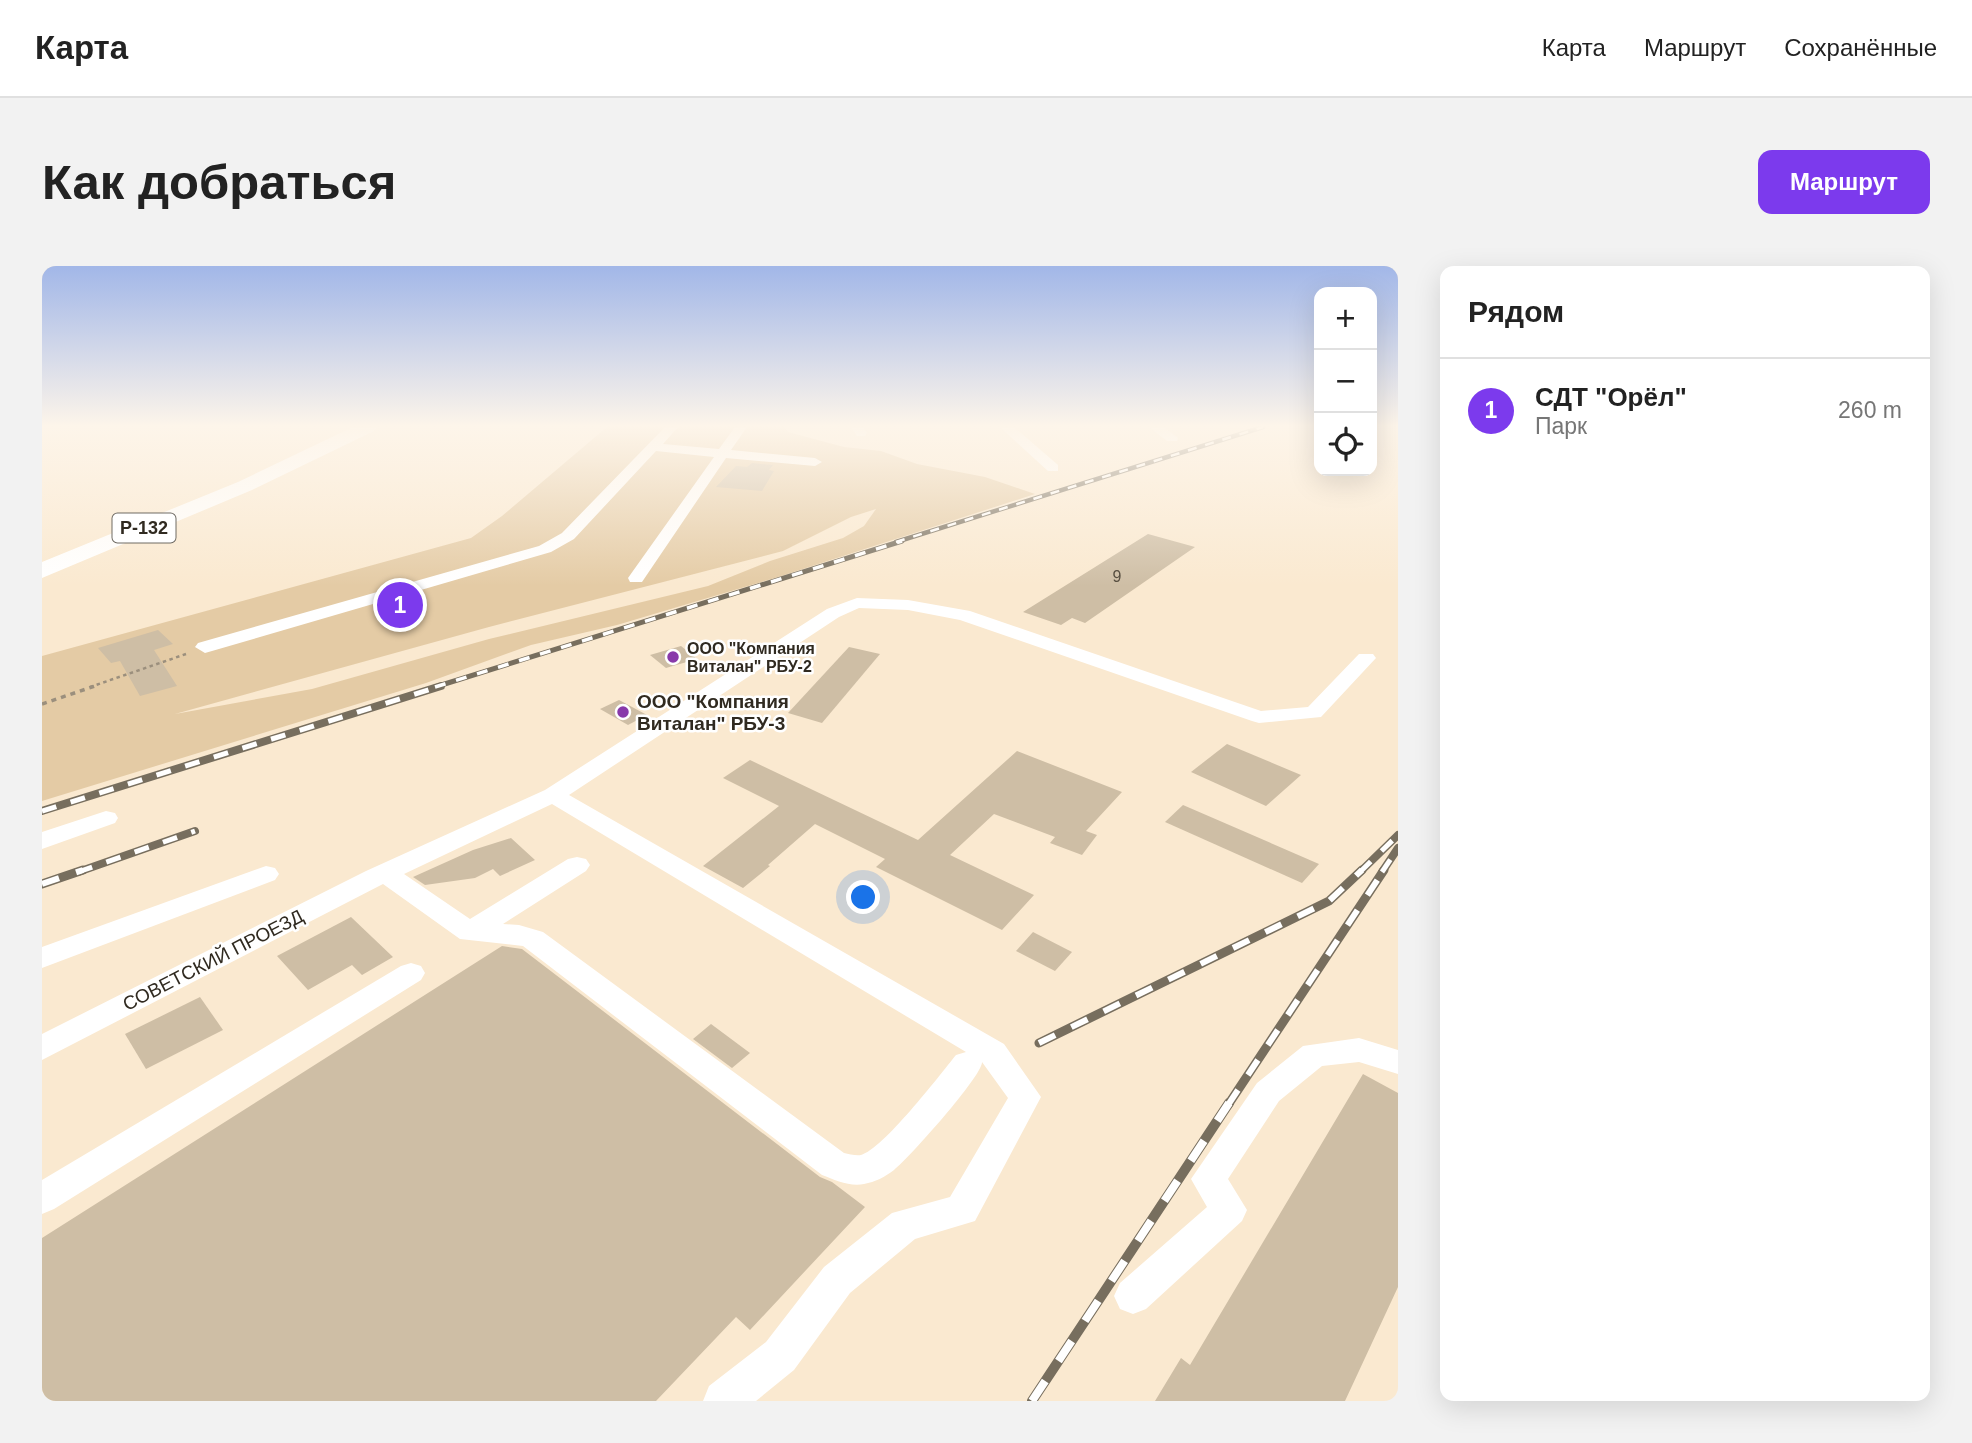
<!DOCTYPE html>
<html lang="ru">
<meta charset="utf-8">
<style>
:root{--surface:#fff;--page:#f2f2f2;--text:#222;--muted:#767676;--line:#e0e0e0;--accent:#7c3aed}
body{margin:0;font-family:Arial,sans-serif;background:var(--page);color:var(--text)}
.controls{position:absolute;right:21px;top:21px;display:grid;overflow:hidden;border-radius:14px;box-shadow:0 7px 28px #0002}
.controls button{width:63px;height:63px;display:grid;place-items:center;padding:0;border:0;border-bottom:2px solid var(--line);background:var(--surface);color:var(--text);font:35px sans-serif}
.you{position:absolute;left:822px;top:632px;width:24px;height:24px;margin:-18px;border:5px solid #fff;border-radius:50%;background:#1a73e8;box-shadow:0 0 0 10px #1a73e833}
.badge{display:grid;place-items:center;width:46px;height:46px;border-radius:50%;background:var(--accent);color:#fff;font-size:23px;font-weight:700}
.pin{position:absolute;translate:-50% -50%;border:4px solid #fff;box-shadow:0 2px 7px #0006}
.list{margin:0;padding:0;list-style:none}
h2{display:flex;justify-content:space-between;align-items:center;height:91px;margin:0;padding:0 28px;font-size:30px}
h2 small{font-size:23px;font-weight:400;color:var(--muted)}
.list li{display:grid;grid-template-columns:46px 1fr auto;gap:21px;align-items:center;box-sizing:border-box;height:105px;padding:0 28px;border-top:2px solid var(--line)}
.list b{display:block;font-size:26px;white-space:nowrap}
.list p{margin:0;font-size:23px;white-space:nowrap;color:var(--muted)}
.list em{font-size:23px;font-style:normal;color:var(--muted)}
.icon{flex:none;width:38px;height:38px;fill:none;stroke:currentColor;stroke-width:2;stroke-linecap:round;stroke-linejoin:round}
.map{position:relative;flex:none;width:1356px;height:1135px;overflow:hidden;border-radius:14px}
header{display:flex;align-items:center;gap:42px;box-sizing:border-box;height:98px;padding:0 35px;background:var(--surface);border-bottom:2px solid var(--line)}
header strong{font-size:33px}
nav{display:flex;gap:38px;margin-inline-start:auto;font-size:24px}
.intro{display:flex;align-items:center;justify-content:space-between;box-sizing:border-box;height:168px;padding:0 42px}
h1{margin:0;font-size:49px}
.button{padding:18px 32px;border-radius:14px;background:var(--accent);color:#fff;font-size:24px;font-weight:700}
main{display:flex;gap:42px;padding:0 42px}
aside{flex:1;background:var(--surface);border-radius:14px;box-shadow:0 7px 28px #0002}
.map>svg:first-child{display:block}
.green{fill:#e4cba5;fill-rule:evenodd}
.building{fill:#cebea5}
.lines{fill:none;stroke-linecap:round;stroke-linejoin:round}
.path-far1{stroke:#9b8f7d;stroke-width:2.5;stroke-dasharray:3.5 3.5;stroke-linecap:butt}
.path{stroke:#9b8f7d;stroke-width:3.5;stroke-dasharray:5 5;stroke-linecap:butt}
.minor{fill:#fff;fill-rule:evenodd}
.highway{fill:#fff;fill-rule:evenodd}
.rail-far4-casing{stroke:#776e5e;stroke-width:4.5}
.rail-far3-casing{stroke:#776e5e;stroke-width:5}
.rail-far2-casing{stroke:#776e5e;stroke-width:8}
.rail-far1-casing{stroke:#776e5e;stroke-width:9}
.rail-casing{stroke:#776e5e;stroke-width:10}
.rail-far4{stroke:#fff;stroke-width:2.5;stroke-dasharray:9;stroke-linecap:butt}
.rail-far3{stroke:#fff;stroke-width:3.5;stroke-dasharray:11;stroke-linecap:butt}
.rail-far2{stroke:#fff;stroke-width:5;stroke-dasharray:15;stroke-linecap:butt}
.rail-far1{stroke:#fff;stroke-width:6;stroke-dasharray:18;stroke-linecap:butt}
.rail{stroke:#fff;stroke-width:8;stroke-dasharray:24;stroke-linecap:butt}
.poi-dot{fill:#8839aa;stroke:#fff;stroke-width:2.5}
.labels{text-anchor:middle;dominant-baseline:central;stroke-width:5;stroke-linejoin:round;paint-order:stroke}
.number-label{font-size:16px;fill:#584f41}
.far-poi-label{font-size:16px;font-weight:bold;fill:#302a20;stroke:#fff;text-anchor:start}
.shield{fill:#fff;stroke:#6e6a63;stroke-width:2}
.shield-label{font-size:18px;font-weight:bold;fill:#302a20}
.poi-label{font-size:19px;font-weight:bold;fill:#302a20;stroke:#fff;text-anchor:start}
.street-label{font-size:19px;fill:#302a20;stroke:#fff}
</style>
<header>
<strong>Карта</strong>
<nav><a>Карта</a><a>Маршрут</a><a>Сохранённые</a></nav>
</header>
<div class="intro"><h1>Как добраться</h1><a class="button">Маршрут</a></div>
<main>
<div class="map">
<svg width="1356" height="1135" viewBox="0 0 1356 1135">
<rect width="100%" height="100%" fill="#fae9d0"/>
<path class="green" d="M565,161H742L746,166L802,181L839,185L875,198L943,211L993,228L733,312L575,359L489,379L384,417L0,535V390L429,272L460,250ZM834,243L822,260L801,272L728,295L666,320L447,373L270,423L133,448L447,361L741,285L809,251Z"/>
<g class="building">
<polygon points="710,197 731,199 727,204 732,205 720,225 674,221 694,200 705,201"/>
<polygon points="1106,268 1153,281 1043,357 1030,352 1019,359 981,346"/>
<polygon points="116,364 131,378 112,384 135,420 98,430 78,395 69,397 56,382"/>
<polygon points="639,380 655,393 624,402 608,389"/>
<polygon points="807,381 838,388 780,457 746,447"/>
<polygon points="577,434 605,449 586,459 558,443"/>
<polygon points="1185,478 1259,509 1224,540 1149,506"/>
<polygon points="975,485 1080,526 1044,565 1055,569 1040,589 1008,577 1013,571 952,548 908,589 992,629 960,664 834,601 843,593 773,558 726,599 728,600 701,622 661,600 737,540 681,512 708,494 876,574"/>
<polygon points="1141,539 1277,598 1260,617 1123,556"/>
<polygon points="469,572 493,594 458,610 451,603 433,612 383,619 371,611 431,584"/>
<polygon points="309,651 351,691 320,709 310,699 266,724 235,690"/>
<polygon points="991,666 1030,686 1013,705 974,685"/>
<polygon points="460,680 480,683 778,911 790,916 823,941 708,1064 694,1051 614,1135 0,1135 0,972"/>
<polygon points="158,731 181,764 104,803 83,768"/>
<polygon points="669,758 708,787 690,802 651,773"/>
<polygon points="1321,808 1356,827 1356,1021 1303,1135 1113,1135 1139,1092 1148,1099"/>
</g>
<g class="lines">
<polyline class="path-far1" points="48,421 147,387"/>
<polyline class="path" points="0,438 53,420"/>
<g class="minor">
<polygon points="623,161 636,161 621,178 677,183 693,161 705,161 689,184 773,192 780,196 773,200 684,192 600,316 588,316 586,312 672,191 614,185 532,273 509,286 170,385 163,387 153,381 156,377 497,280 520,267"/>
<polygon points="809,161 821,161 825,167 823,170 815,170"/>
<polygon points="958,161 972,161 1016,199 1016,205 1006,205"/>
<polygon points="1107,161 1122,161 1136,172 1135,175 1125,175"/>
<path d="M815,332L866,334L928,345L1219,445L1266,441L1317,388H1331L1334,392L1279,451L1217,457L1210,455L918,354L866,344L817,342L797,351L527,529L962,778L999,831L933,955L873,973L808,1027L752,1104L714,1135H661L667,1120L724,1076L782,1001L850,947L908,931L966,832L940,796C941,809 868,891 852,904C843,911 833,916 822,918C808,921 793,914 780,909L481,680L418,673L341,618L0,794V768L324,605L503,524L785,343ZM510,538L924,786L914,789C897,810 841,883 819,889C814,890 807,888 802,887L501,666L477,659L461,658L544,605L548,599L544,593L535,591L526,593L428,653L362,608Z"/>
<polygon points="64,545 73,547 76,552 73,557 0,583 0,566"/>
<polygon points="224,600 233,602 237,608 233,614 0,702 0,681"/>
<polygon points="369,697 379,700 383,707 379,714 12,943 0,948 0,914 359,700"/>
<polygon points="1317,772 1356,784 1356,808 1317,796 1280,800 1237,835 1186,913 1205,944 1200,955 1104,1043 1091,1048 1078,1043 1072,1030 1078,1017 1165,941 1149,913 1215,817 1261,780"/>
</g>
<polygon class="highway" points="311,161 335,161 332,165 210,224 0,312 0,296 196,216"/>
<g class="rail-far4-casing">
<polyline id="rail-far4" points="854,276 1221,161"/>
</g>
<g class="rail-far3-casing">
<polyline id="rail-far3" points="393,421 860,275"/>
</g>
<g class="rail-far2-casing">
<g id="rail-far2">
<polyline points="0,545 399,420"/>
<polyline points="36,606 153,565"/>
<polyline points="1318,606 1356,569"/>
<polyline points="1340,606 1356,582"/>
</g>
</g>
<g class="rail-far1-casing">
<g id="rail-far1">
<polyline points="0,618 41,604"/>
<polyline points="997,777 1287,635 1320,604"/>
<polyline points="1186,839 1342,604"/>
</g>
</g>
<g class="rail-casing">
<polyline id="rail" points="990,1135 1187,837"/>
</g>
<use href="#rail-far4" class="rail-far4"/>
<use href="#rail-far3" class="rail-far3"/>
<use href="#rail-far2" class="rail-far2"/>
<use href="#rail-far1" class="rail-far1"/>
<use href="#rail" class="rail"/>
</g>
<linearGradient id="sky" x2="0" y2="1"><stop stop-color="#a2b7e8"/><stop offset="0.5" stop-color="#fdf5ea"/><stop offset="1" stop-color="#fdf5ea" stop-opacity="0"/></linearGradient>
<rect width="1356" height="320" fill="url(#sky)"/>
<g class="poi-dot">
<circle cx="631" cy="391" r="7"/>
<circle cx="581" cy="446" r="7"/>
</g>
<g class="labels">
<g class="number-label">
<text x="1075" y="310">9</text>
</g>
<g class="far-poi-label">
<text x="645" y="382">ООО "Компания<tspan x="645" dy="18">Виталан" РБУ-2</tspan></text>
</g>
<rect class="shield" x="70.5" y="247.5" width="63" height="29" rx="5"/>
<g class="shield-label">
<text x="102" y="262">Р-132</text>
</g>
<g class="poi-label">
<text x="595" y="435">ООО "Компания<tspan x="595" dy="22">Виталан" РБУ-3</tspan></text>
</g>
<g class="street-label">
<text transform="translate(171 694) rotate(-27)">СОВЕТСКИЙ ПРОЕЗД</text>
</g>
</g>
</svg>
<div class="controls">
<button>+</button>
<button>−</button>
<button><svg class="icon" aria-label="locate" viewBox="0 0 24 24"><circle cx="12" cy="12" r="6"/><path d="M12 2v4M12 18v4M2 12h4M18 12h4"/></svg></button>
</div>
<div class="you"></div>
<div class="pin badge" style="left:358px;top:339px">1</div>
</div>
<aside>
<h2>Рядом<small></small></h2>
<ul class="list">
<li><span class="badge">1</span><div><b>СДТ &quot;Орёл&quot;</b><p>Парк</p></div><em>260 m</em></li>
</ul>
</aside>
</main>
